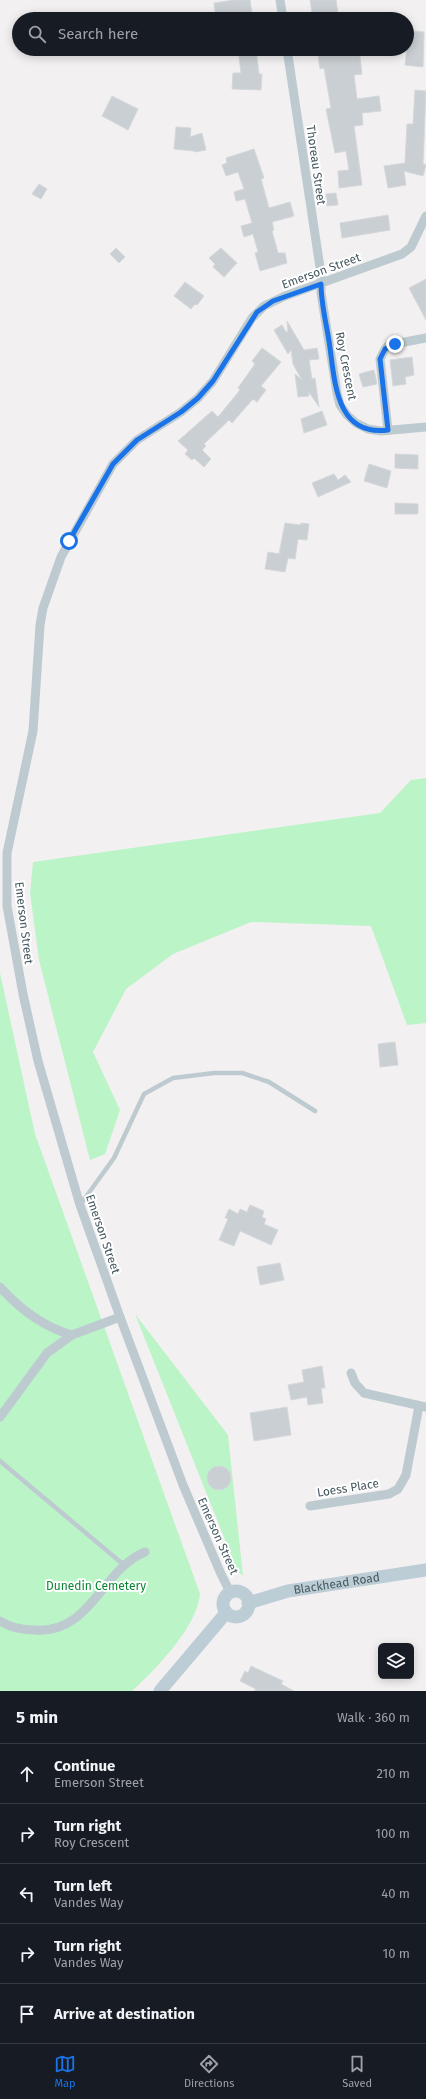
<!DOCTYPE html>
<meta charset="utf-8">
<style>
:root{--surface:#171b24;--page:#242831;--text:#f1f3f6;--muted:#9ea1a6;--line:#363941;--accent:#1a73e8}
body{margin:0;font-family:"Fira Sans",sans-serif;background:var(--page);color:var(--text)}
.controls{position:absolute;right:12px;bottom:12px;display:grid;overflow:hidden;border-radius:6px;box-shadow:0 2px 10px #0003}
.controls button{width:36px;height:36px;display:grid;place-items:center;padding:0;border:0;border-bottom:1px solid var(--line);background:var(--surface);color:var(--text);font:20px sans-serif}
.stop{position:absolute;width:12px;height:12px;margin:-9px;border:3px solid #1a73e8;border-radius:50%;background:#fff}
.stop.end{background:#1a73e8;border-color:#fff;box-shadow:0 1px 4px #0008}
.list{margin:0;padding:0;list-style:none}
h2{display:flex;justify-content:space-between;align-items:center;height:52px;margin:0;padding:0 16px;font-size:17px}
h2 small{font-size:13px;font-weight:400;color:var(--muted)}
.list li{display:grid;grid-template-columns:26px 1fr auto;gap:12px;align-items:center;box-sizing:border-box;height:60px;padding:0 16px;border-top:1px solid var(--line)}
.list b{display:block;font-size:15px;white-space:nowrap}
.list p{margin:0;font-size:13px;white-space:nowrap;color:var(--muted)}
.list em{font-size:13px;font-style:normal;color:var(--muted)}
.icon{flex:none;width:22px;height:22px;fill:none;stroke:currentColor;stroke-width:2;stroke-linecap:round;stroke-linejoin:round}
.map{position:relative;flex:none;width:426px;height:1691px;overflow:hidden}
.search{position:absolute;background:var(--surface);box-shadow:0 2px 10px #0003;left:12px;right:12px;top:12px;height:44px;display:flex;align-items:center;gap:10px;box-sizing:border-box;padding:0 14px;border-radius:22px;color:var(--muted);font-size:15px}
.sheet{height:352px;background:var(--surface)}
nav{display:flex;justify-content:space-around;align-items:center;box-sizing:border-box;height:56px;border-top:1px solid var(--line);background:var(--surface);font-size:11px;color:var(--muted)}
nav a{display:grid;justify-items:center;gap:2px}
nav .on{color:var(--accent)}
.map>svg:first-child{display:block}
.green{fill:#bbf4c7}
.building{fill:#cacfd3;stroke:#d4d8dc}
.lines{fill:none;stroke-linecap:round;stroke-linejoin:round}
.service{stroke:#bdcbd1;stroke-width:4.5}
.minor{stroke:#bdcbd1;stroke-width:9}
.secondary{stroke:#bccdd6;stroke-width:13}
.route{stroke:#1a73e8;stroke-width:5}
.labels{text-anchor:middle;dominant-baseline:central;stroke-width:4;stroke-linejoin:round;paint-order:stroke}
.street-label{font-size:12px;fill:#465860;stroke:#fff}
.park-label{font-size:12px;fill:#0d8534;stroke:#fff}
</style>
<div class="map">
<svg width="426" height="1691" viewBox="0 0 426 1691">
<rect width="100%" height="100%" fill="#f3f0f1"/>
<g class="green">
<polygon points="426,778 426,1023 407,1025 371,926 251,922 173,954 126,989 93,1052 120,1110 105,1154 90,1160 39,960 30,893 33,862 380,813 411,780"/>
<path d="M0,973L35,1134L200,1594C197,1627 156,1669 132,1691H0Z"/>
<polygon points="135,1314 228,1435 243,1576 237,1570"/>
</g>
<g class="building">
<polygon points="234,0 250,0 252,14 216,19 214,3"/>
<polygon points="310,0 336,0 339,19 313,19"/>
<polygon points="409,31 424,32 423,67 405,65"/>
<polygon points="238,49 256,49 259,74 262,74 261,90 232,89 233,73 241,73"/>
<polygon points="317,49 359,49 362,74 354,75 357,99 379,96 381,111 362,113 363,125 354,126 362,185 339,188 338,171 349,170 346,151 335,153 326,109 331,108 324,68 320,69"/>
<polygon points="415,90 426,91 423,164 426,165 423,176 404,171 406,185 388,188 384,166 405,163 407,124 413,124"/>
<polygon points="112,96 138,109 128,130 102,116"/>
<polygon points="176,127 191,128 190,137 202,133 206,150 195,152 194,151 174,149"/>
<polygon points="254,149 264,178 261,179 269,208 290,202 294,216 272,222 274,230 272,231 278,253 285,253 287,263 260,271 255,253 258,252 253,234 244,237 241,226 252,223 245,199 236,201 234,192 244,189 238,172 226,176 222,165 227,163 226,158"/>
<polygon points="39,184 47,189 41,199 32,194"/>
<polygon points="336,193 338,205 327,206 326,194"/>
<polygon points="388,215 390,230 342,238 340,223"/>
<polygon points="116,248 125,257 119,263 110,254"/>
<polygon points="221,248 237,263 224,277 213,267 215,264 209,258"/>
<polygon points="426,279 426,320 409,288"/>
<polygon points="185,282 204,296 197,305 195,304 191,309 174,296"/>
<polygon points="287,321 304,350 317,348 319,359 309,360 312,379 315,378 319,407 309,392 309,396 298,397 295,374 302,380 293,364 291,350 288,354 274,330 282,325 286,332 288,331"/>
<polygon points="262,348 281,362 261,386 266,390 257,402 253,399 232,423 229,420 204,444 206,446 202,450 211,459 204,467 194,458 192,460 185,454 188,450 178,441 212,411 218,417 240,390 238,388 255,364 252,361"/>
<polygon points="412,357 414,375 405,377 406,384 393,386 390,360"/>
<polygon points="374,370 377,384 363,387 359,374"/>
<polygon points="322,411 327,425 304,433 301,419"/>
<polygon points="395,454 418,455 418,469 395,468"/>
<polygon points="369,464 391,471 387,488 364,481"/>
<polygon points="334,474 338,480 345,475 351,482 318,497 312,483"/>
<polygon points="395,503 418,504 418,514 395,514"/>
<polygon points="285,523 300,525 301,523 309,524 307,540 298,539 295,559 288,558 285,572 265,569 268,552 279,554"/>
<polygon points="395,1042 398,1065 380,1067 378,1044"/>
<polygon points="250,1205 264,1211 262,1217 266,1219 264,1224 278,1230 271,1245 240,1231 234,1246 219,1240 228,1219 225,1218 229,1209 238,1214 240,1209 247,1212"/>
<polygon points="280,1263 284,1280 260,1285 257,1267"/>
<polygon points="322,1366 325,1388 321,1388 323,1403 308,1405 307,1397 291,1400 288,1385 304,1382 302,1370"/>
<polygon points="287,1407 291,1435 254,1441 250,1413"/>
<circle cx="219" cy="1478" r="12"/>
<polygon points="251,1666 283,1681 281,1684 294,1691 254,1691 256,1689 240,1681 245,1671 248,1673"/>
</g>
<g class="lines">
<g class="service">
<polyline points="80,1205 114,1158 144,1094 173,1078 214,1073 242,1073 269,1082 315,1111"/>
<polyline points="0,1461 124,1565"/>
</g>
<g class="minor">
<polyline points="280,0 283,19"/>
<polyline points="287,49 321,274 321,293 337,393 340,405 347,415 356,423 368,429 381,431 426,427"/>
<polyline points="388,430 380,359 385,349 389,345 426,338"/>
<path d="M0,1287C19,1308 44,1327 72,1335"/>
<polyline points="351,1373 355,1383 364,1393 426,1407"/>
<polyline points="0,1417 47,1353 72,1335 120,1317"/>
<polyline points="310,1506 389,1494 398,1489 406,1475 419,1406"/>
<polyline points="230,1592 221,1574 183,1485 120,1317 80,1205 38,1061 23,994 7,906 7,853 33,731 40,625 43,608 61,557 113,464 137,440 181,412 198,398 213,381 252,318 264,306 285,296 402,254 411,247 426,216"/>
<path d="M0,1621C11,1628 23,1630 35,1630C91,1634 102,1569 145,1552"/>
</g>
<g class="secondary">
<circle cx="236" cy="1604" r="13"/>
<path id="s1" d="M248,1603L288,1591L426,1570"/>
<polyline points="160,1691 226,1613"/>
</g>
</g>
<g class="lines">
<path class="route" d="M69,541L113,464L137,440L181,412L198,398L213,381L257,312L273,301L321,284C321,303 326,322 329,341C335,378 334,437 388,430L380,359L385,349L395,344"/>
</g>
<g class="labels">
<g class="street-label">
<text transform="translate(316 165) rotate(82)">Thoreau Street</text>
<text transform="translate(321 271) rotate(-20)">Emerson Street</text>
<text transform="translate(346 366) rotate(79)">Roy Crescent</text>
<text transform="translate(24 923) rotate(83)">Emerson Street</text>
<text transform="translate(103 1234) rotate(71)">Emerson Street</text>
<text transform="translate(348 1488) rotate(-9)">Loess Place</text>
<text transform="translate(218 1536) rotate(66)">Emerson Street</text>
<text stroke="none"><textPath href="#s1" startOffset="91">Blackhead Road</textPath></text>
</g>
<g class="park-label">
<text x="96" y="1586">Dunedin Cemetery</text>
</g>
</g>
</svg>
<div class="controls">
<button><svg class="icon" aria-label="layers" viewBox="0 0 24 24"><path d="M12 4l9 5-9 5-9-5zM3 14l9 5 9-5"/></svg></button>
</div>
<div class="stop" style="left:69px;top:541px"></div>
<div class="stop end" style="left:395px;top:344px"></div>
<div class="search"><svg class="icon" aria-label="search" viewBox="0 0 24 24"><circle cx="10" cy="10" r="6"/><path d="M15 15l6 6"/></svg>Search here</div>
</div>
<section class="sheet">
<h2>5 min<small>Walk · 360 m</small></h2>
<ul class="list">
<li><svg class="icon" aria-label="ahead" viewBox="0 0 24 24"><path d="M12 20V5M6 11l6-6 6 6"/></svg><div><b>Continue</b><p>Emerson Street</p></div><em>210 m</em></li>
<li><svg class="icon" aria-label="right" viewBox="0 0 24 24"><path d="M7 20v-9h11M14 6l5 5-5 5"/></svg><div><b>Turn right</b><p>Roy Crescent</p></div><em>100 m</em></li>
<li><svg class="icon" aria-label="left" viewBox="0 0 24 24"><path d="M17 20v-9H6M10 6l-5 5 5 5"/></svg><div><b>Turn left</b><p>Vandes Way</p></div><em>40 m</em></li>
<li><svg class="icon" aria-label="right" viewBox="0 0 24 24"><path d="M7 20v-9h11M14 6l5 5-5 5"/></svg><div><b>Turn right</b><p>Vandes Way</p></div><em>10 m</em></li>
<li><svg class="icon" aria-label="arrive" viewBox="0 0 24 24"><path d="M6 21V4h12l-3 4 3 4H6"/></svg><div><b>Arrive at destination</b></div></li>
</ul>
</section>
<nav>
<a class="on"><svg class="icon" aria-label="map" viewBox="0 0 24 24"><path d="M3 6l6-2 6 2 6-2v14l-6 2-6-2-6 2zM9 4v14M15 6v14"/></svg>Map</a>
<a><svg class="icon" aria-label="directions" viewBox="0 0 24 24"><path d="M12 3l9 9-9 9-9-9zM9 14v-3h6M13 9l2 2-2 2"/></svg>Directions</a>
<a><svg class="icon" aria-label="saved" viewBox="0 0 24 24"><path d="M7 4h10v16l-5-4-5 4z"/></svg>Saved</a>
</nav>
